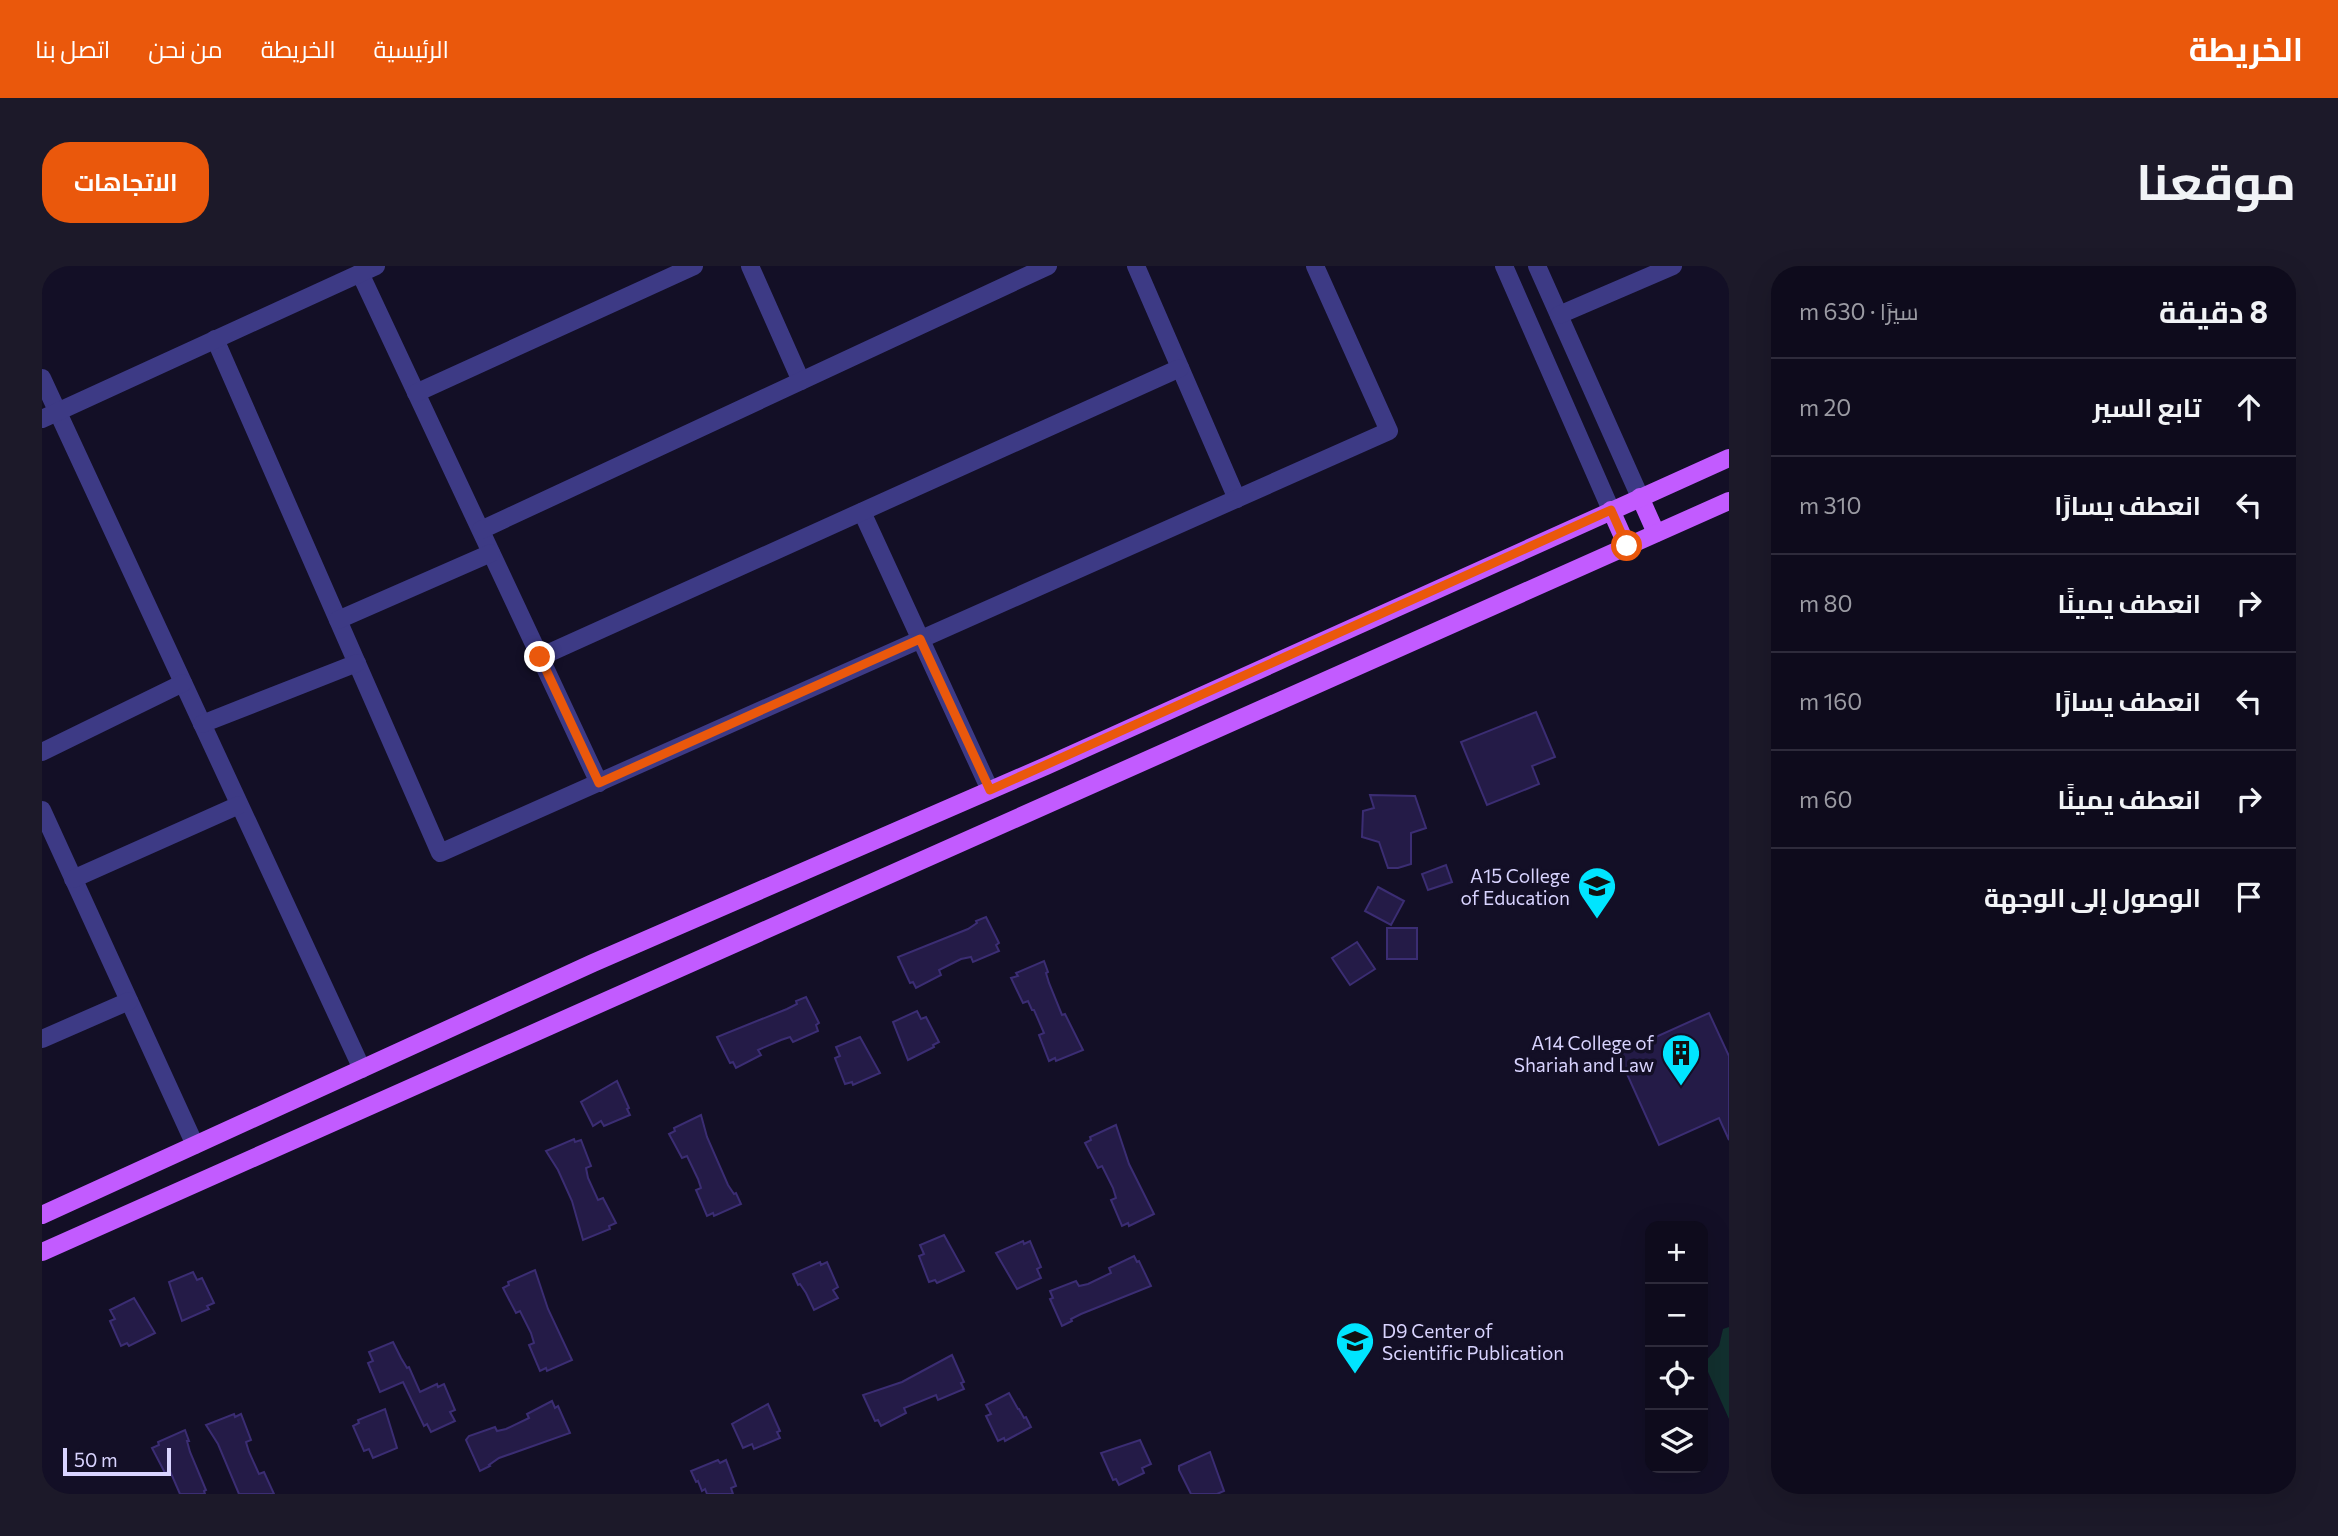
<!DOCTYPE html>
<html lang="ar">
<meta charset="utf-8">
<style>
:root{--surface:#0e0b1c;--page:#1c1929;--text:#f1f3f6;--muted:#9b9ba3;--line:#2e2b3b;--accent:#ea580c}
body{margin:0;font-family:Commissioner,Cairo,sans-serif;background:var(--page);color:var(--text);direction:rtl}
.controls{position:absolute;right:21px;bottom:21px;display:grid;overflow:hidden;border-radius:14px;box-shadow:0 7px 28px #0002}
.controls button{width:63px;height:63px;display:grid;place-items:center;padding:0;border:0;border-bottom:2px solid var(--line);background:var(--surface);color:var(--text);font:35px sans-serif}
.scale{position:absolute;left:21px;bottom:18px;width:108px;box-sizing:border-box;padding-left:7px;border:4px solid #d9d4ff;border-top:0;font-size:19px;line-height:24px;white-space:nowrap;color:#d9d4ff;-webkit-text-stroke:5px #130f26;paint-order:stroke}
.stop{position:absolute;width:21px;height:21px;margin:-16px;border:5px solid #ea580c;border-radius:50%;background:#fff}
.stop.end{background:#ea580c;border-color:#fff;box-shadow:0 2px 7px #0008}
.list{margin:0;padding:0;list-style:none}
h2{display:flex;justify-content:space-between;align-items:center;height:91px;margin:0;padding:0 28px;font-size:30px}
h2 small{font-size:23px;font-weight:400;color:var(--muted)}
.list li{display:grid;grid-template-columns:46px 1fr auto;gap:21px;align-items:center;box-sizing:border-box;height:98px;padding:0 28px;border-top:2px solid var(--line)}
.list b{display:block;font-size:26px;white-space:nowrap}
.list em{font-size:23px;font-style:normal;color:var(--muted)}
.icon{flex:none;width:38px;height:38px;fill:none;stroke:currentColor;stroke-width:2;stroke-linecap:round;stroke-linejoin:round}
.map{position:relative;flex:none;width:1687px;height:1228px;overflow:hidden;direction:ltr;border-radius:28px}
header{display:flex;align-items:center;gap:42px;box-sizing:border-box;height:98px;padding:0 35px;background:var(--accent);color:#fff}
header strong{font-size:33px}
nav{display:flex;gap:38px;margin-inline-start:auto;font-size:24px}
.intro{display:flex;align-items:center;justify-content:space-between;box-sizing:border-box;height:168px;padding:0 42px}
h1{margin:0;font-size:49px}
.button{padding:18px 32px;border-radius:28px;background:var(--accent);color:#fff;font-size:24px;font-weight:700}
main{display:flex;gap:42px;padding:0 42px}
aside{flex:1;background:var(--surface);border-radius:28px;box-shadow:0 7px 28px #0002}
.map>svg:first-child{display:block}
.green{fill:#12302f}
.building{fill:#241b47;stroke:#3b2d73;stroke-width:2}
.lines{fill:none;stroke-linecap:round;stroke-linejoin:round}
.minor{stroke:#3d3a85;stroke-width:18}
.major{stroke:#c25bff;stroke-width:18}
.route{stroke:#ea580c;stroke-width:9}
.labels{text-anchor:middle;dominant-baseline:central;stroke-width:7;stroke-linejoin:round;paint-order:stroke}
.poi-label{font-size:19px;fill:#d9d4ff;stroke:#130f26;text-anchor:end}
</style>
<header>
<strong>الخريطة</strong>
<nav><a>الرئيسية</a><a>الخريطة</a><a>من نحن</a><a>اتصل بنا</a></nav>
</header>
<div class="intro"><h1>موقعنا</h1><a class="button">الاتجاهات</a></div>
<main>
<aside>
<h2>8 دقيقة<small>سيرًا · 630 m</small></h2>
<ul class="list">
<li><svg class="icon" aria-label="ahead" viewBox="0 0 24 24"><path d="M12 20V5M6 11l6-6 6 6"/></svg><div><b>تابع السير</b></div><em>20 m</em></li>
<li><svg class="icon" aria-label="left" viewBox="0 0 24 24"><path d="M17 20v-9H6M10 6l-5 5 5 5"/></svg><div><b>انعطف يسارًا</b></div><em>310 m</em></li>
<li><svg class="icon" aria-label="right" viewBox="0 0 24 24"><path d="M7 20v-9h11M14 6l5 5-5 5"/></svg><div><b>انعطف يمينًا</b></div><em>80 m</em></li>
<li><svg class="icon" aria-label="left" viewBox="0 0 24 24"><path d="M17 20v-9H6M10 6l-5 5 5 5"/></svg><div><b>انعطف يسارًا</b></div><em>160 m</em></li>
<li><svg class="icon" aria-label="right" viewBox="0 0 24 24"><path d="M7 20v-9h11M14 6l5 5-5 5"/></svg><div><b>انعطف يمينًا</b></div><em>60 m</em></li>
<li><svg class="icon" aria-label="arrive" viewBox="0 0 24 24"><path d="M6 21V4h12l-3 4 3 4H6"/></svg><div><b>الوصول إلى الوجهة</b></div></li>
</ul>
</aside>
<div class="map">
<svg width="1687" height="1228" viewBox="0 0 1687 1228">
<rect width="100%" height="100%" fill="#130f26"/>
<polygon class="green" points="1687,1061 1687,1153 1662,1097 1677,1080 1681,1063"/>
<g class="building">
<polygon points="1494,446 1513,491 1490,500 1497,518 1445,539 1419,476"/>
<polygon points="1328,529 1373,530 1384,562 1369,567 1369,598 1356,602 1346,602 1337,576 1320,571 1321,545 1332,542"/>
<polygon points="1404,599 1410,616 1386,624 1380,608"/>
<polygon points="1336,621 1362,635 1349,659 1323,645"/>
<polygon points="944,651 957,677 954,679 957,685 931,696 929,691 919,693 897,704 899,709 874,722 871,716 868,717 856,691 926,663 935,657 934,655"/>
<rect x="1345" y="662" width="30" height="31"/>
<polygon points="1315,676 1333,703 1308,719 1290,692"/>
<polygon points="1002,695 1006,706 1004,707 1007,717 1020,749 1023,748 1041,784 1014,795 1013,792 1007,795 997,769 1002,767 992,744 990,744 986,735 981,737 969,712 976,710 974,707"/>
<polygon points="764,731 777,757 774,759 776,765 751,776 748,771 739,774 716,784 719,789 694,802 691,796 688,797 675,771 745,743 755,738 754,735"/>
<polygon points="875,745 879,753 884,751 897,776 891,779 892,781 866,794 851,756"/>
<polygon points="1667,747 1687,790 1687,874 1677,852 1617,879 1576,788"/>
<polygon points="818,771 838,807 811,819 810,816 803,818 793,792 798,790 794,781"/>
<polygon points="575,815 587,842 585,843 588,849 562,860 559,855 551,860 539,836"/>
<polygon points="659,849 665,871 686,919 692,928 694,927 699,938 672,950 671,947 665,950 654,924 659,922 656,913 645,890 640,892 627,868 633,865 632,862"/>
<polygon points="1074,859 1087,898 1112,948 1087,960 1086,957 1080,960 1069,934 1074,932 1071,922 1060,900 1056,902 1043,877 1049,874 1048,871"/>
<polygon points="532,873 533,876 539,874 549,900 544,902 546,912 556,934 561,932 574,957 567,960 568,963 541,974 530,935 516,904 504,885"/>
<polygon points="902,969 922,1005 895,1017 893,1014 887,1016 877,990 882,988 878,979"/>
<polygon points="981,975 982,978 988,975 999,1001 995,1003 999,1012 975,1023 954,987"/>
<polygon points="1092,990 1095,996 1097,995 1109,1020 1039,1048 1029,1053 1030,1055 1020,1060 1008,1033 1011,1032 1008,1025 1034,1015 1037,1020 1046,1018 1069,1007 1067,1002"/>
<polygon points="778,996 779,999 785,996 796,1021 791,1024 796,1032 772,1044 764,1027 758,1018 756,1019 751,1008"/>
<polygon points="493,1004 506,1043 530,1094 505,1105 504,1102 498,1105 487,1079 492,1077 489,1067 478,1045 474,1047 461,1022 467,1019 466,1016"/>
<polygon points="151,1006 155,1014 160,1012 172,1037 165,1040 167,1043 140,1055 127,1016"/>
<polygon points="92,1032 113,1067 87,1080 85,1077 79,1080 68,1055 73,1053 68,1044"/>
<polygon points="351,1076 359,1092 365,1102 367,1101 378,1126 395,1118 396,1121 402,1118 413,1144 408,1146 413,1155 389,1166 385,1158 382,1160 361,1116 338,1126 326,1097 331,1095 327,1086"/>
<polygon points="910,1089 922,1116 919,1117 922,1123 896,1134 894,1129 862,1142 864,1147 839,1160 836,1154 833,1155 821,1129 860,1116"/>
<polygon points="967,1127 976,1143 977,1143 982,1152 984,1151 989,1161 963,1175 962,1172 956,1175 944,1150 949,1148 944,1139"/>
<polygon points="510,1135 513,1142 516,1140 528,1167 457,1192 447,1199 448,1200 438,1205 424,1174 427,1170 453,1161 455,1165 464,1163 487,1152 485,1148"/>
<polygon points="726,1138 738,1165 735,1166 738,1172 712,1183 710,1178 701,1182 690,1158"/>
<polygon points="343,1143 355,1182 331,1192 327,1183 322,1185 311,1160 317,1157 316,1154"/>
<polygon points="192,1148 193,1151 199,1148 209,1174 204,1176 207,1186 217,1208 222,1206 232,1228 197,1228 176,1178 164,1159"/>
<polygon points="143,1164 147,1175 145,1175 148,1186 164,1224 162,1225 163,1228 138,1228 128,1205 123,1207 110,1182 117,1179 116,1176"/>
<polygon points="1098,1174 1109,1198 1100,1202 1102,1207 1077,1219 1074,1213 1071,1214 1059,1187"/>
<polygon points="1168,1186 1182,1225 1175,1228 1149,1228 1137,1204 1137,1200"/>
<polygon points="676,1194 678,1197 684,1194 694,1220 689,1222 691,1228 665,1228 663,1223 660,1225 656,1215 654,1216 649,1205"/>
</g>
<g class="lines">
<g class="minor">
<polyline points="708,0 759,115"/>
<polyline points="1094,0 1195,233"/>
<polyline points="1462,0 1569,244"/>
<polyline points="1495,0 1598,231"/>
<polyline points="318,7 557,517"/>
<polyline points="1517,49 1631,0"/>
<polyline points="173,73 398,587 1347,165 1273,0"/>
<polyline points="0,112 320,803"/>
<polyline points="374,127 652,0"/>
<polyline points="0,153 334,0"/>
<polyline points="820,246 948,524"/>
<polyline points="439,264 1006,0"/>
<polyline points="296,354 449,287"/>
<polyline points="498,391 1138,102"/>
<polyline points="160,458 315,397"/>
<polyline points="0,486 141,417"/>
<polyline points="0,544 153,879"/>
<polyline points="31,613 197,539"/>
<polyline points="0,773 87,735"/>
</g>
<g class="major">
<polyline points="1598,231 1614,267"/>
<polyline points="1569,244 1585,280"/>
<polyline points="0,949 551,697 1004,500 1687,192"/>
<polyline points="0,986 1687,235"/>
</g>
</g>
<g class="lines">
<polyline class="route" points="498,391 557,517 878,373 948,524 1569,244 1585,280"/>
</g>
<defs>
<g id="university-pin" transform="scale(2.0125)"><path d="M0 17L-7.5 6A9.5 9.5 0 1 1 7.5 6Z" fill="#00e5ff" stroke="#130f26"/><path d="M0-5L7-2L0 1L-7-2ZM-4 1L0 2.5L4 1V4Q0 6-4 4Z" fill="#111"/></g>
<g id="building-pin" transform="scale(2.0125)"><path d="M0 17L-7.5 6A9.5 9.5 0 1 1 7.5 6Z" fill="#00e5ff" stroke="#130f26"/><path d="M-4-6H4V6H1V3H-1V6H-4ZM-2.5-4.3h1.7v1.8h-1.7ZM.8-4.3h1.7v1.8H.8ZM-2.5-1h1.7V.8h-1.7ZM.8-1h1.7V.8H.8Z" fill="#111"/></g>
</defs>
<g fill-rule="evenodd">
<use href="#university-pin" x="1555" y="620"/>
<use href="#building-pin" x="1639" y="787"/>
<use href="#university-pin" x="1313" y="1075"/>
</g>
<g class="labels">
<g class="poi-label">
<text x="1528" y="609">A15 College<tspan x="1528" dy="22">of Education</tspan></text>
<text x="1612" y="776">A14 College of<tspan x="1612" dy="22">Shariah and Law</tspan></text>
<text x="1340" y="1064" text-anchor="start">D9 Center of<tspan x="1340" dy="22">Scientific Publication</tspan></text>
</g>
</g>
</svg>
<div class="controls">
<button>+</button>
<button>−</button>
<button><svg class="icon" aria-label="locate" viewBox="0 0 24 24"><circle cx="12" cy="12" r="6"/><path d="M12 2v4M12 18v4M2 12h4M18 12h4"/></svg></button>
<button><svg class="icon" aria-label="layers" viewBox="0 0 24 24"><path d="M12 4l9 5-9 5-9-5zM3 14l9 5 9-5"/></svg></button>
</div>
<div class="scale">50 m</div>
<div class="stop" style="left:1585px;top:280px"></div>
<div class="stop end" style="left:498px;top:391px"></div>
</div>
</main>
